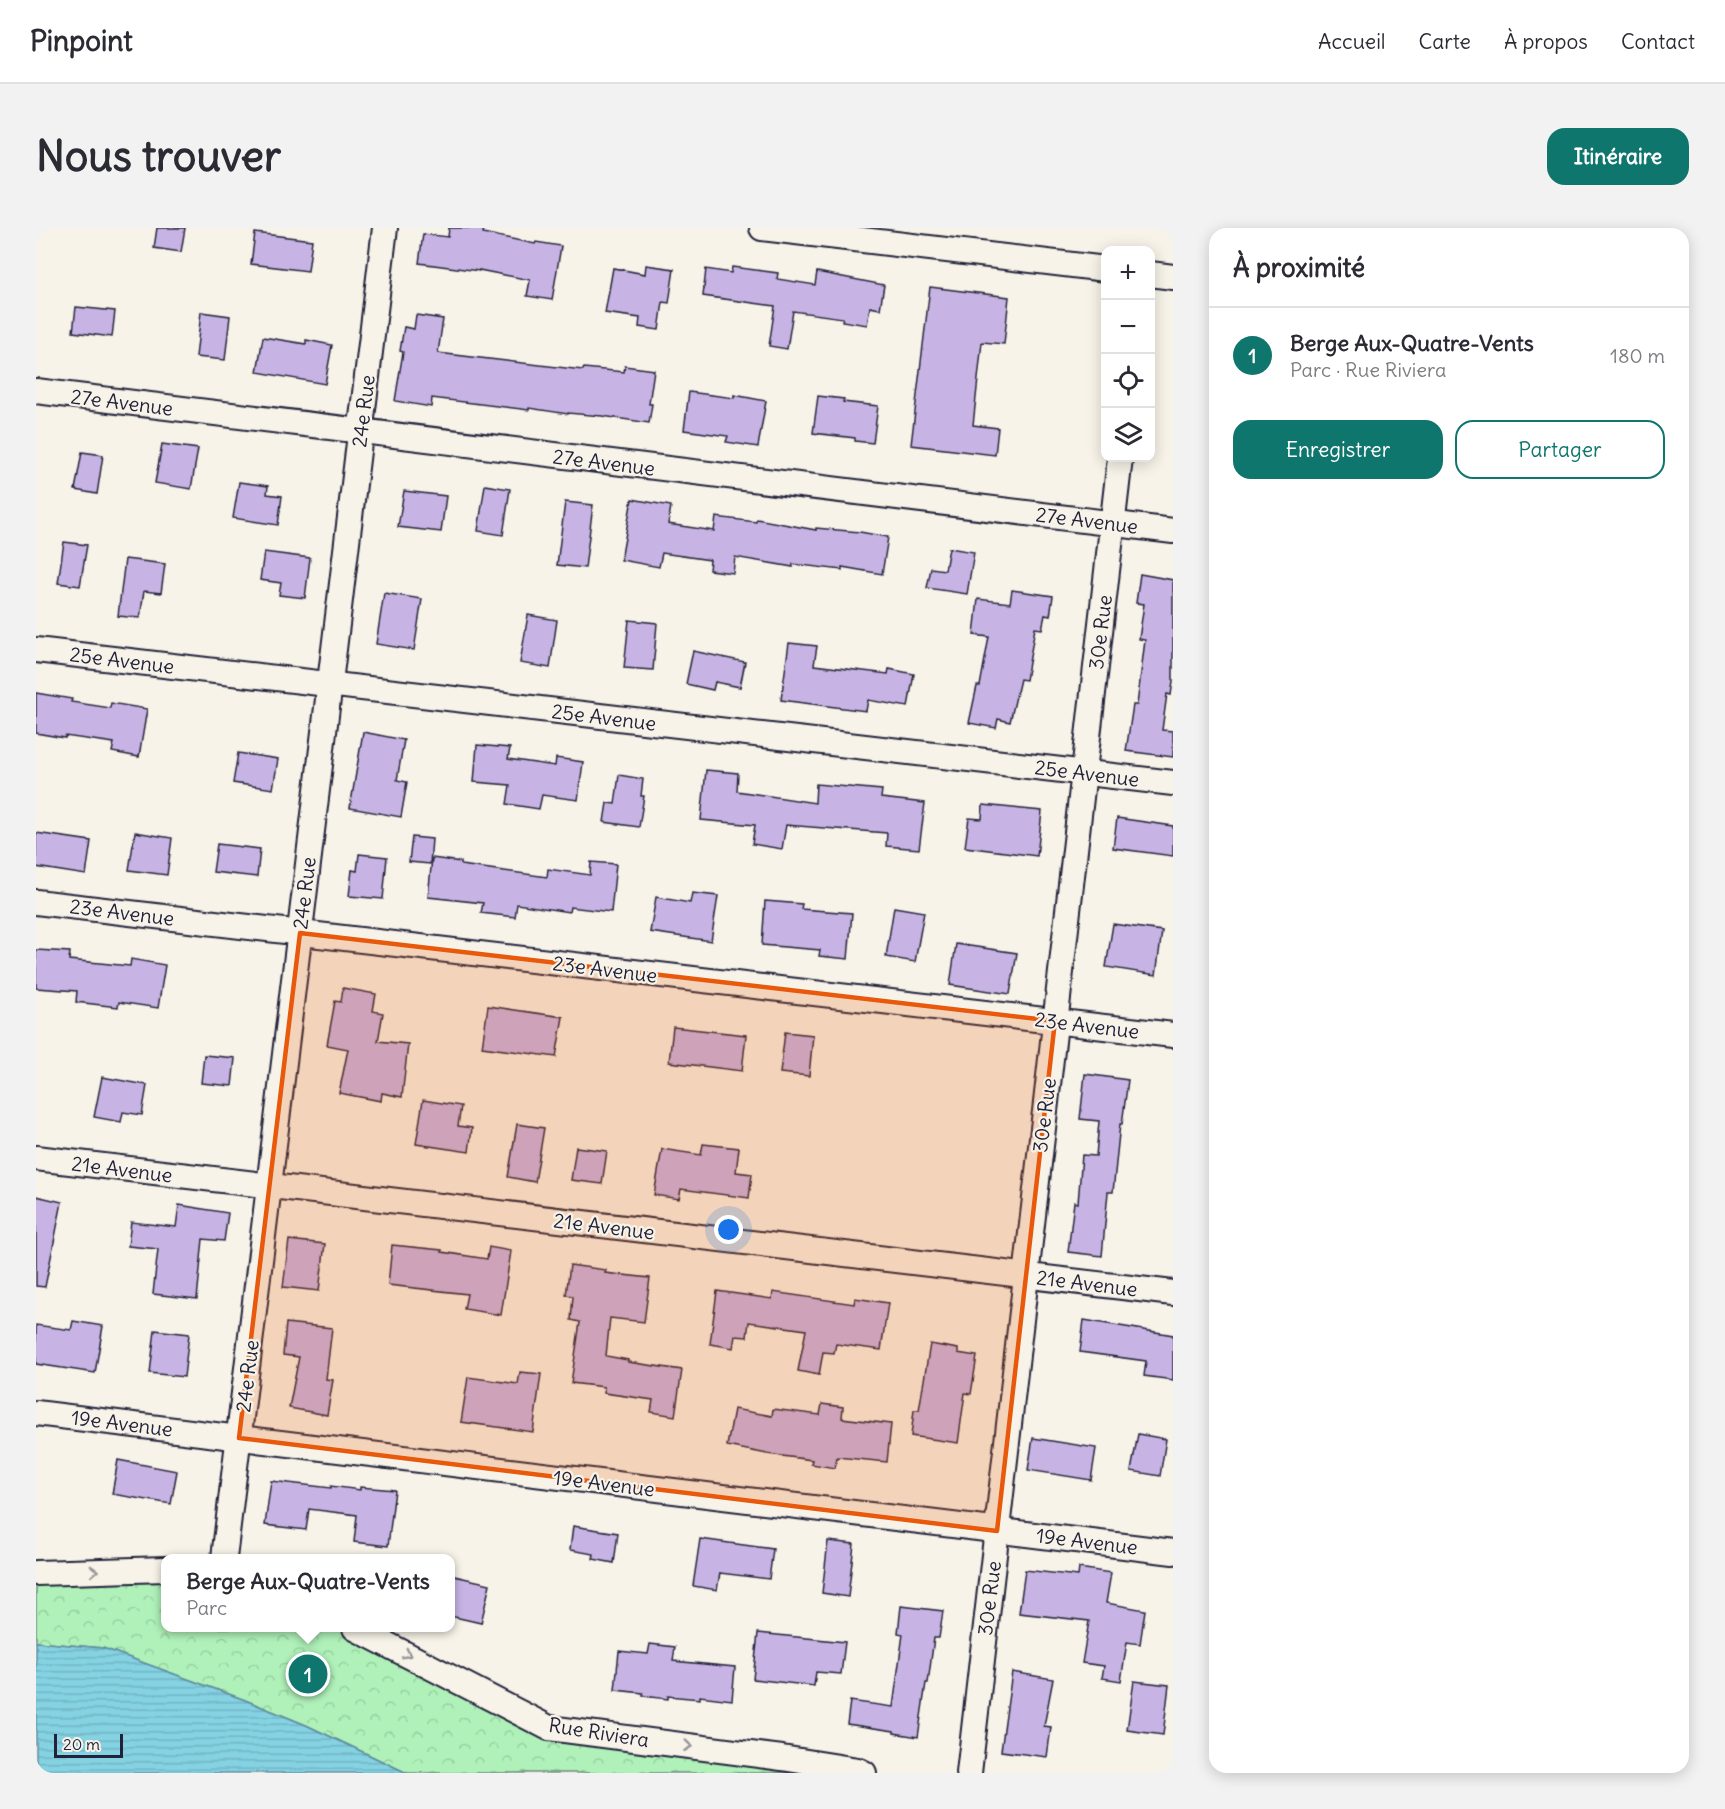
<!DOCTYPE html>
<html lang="fr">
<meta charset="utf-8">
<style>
:root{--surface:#fff;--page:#f2f2f3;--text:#2b2b33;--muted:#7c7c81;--line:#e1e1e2;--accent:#0f766e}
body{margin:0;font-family:Delius,sans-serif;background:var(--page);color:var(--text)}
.controls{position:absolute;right:18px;top:18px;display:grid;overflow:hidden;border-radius:12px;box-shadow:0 3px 15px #0003}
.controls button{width:54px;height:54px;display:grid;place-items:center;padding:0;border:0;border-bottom:2px solid var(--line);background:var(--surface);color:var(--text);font:30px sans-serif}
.scale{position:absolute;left:18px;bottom:15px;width:69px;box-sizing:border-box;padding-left:6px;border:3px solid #22223b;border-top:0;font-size:16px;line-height:21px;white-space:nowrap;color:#22223b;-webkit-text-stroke:4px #f7f3e8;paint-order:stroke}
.you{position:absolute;left:693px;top:1002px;width:21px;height:21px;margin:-15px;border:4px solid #fff;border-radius:50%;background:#1a73e8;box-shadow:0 0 0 9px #1a73e833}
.badge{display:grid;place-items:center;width:39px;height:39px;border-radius:50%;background:var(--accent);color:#fff;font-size:20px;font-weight:700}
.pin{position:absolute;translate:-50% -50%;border:3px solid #fff;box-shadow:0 2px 6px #0006}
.popup{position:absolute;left:125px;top:1326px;width:294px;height:78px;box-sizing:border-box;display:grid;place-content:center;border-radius:12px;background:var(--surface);filter:drop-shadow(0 2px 4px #0005);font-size:20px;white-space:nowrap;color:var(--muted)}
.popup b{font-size:22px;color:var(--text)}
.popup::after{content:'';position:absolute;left:50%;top:100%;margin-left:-12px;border:12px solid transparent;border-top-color:var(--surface)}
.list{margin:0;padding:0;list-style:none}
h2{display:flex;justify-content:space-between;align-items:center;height:78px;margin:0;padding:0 24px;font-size:26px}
h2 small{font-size:20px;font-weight:400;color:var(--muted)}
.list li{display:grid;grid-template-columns:39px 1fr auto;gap:18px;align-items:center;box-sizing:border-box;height:96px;padding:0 24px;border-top:2px solid var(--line)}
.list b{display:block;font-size:22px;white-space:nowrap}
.list p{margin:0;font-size:20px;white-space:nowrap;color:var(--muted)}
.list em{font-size:20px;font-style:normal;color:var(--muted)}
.actions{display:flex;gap:12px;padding:18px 24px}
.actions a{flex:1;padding:14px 0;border:2px solid var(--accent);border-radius:18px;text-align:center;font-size:21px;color:var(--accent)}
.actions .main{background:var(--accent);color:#fff}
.icon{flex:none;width:33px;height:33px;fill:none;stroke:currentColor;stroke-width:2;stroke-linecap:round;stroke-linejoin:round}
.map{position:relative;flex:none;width:1137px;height:1545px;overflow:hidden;border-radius:18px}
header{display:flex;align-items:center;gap:36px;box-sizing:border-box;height:84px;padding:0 30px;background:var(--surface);border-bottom:2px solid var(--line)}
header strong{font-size:28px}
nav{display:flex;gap:33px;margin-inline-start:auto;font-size:21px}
.intro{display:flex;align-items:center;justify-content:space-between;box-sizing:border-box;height:144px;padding:0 36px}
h1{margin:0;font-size:42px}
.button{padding:15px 27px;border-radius:18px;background:var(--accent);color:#fff;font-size:21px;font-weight:700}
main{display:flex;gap:36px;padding:0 36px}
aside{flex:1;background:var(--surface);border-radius:18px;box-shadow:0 3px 15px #0003}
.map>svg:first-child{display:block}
.park{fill:url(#park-crowns);stroke:#688a7a;stroke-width:1.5}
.water{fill:url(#water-rules);stroke:#5d8c9f;stroke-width:1.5}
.building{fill:#c8b4e4;stroke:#22223b;stroke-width:1.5}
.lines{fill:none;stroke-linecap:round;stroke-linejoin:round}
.minor-casing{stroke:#22223b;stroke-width:28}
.minor{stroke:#f7f3e8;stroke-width:24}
.oneway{stroke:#97959a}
.marked{fill:#e8590c;fill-opacity:0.2;stroke:#e8590c;stroke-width:4.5;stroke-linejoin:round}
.labels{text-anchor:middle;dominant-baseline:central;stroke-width:4.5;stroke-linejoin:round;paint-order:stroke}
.street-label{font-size:20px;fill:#22223b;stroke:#f7f3e8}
</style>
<header>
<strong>Pinpoint</strong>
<nav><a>Accueil</a><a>Carte</a><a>À propos</a><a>Contact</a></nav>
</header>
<div class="intro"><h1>Nous trouver</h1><a class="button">Itinéraire</a></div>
<main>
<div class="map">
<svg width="1137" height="1545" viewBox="0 0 1137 1545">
<defs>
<pattern id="park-crowns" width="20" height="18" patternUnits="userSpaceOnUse" patternTransform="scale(1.5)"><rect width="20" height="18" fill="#aff1b9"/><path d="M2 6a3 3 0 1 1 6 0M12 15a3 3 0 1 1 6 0" fill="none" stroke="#96cea0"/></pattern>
<pattern id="water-rules" width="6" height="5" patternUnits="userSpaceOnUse" patternTransform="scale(1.5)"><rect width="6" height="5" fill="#84d2e2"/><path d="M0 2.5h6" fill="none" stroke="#72b4c3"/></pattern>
</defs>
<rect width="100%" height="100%" fill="#f7f3e8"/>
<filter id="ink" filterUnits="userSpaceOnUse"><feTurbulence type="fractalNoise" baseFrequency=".0167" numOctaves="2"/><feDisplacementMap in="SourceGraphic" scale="12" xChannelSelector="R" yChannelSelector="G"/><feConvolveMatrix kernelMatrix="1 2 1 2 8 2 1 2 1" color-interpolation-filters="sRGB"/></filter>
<g filter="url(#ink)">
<polygon class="park" points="129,1343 130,1400 312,1400 497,1490 834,1545 371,1545 270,1497 209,1472 67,1420 0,1414 0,1346"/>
<polygon class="water" points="0,1414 67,1420 209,1472 270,1497 371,1545 0,1545"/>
<g class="building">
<polygon points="121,0 149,0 145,24 118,20"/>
<polygon points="413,0 448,0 447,5 499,16 500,14 525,18 516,72 491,68 494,52 443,42 443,43 383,35 387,6 412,9"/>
<polygon points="219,5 276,12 272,43 215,36"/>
<polygon points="610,37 638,41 633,75 627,74 623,102 603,99 604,90 569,85 577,40 609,46"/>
<polygon points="696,39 742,45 741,51 779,57 781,44 848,57 844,81 834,79 831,97 806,93 807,90 757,83 751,121 733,118 739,78 667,68 670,41 695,45"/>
<polygon points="894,59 973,69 968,116 946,114 937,197 962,200 959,227 875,217"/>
<polygon points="40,79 79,83 76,109 37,104"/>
<polygon points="165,84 194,88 189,132 160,129"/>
<polygon points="380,87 407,91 402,125 547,142 548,140 588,144 589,138 618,142 613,176 616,176 613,195 566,188 532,185 532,186 493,180 493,182 396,170 395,179 359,173 367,124 364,123 368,99 378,101"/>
<polygon points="227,109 270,116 270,112 296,117 289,156 221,144"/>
<polygon points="653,164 698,170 698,167 730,173 722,219 690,214 692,208 648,202"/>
<polygon points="782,168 808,171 807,174 842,178 837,215 819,213 819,210 777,205"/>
<polygon points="126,216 162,221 155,261 119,255"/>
<polygon points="46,224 67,227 61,266 39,262"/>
<polygon points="203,254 232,258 231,266 246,268 242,297 197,290"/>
<polygon points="449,257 474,261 467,307 442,303"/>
<polygon points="368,263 410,268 405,304 362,299"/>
<polygon points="596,271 635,278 632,296 678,303 680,289 720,294 721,291 780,302 780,300 824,304 852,309 846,346 806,339 806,342 757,336 757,339 699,329 697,345 673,342 674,332 626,325 623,339 585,332"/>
<polygon points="529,274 557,277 549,340 521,337"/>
<polygon points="28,314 51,317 44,358 22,355"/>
<polygon points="913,320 938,324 931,366 891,360 895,340 909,342"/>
<polygon points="228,324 274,330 269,370 243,367 245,355 224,352"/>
<polygon points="89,331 129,336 125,365 108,363 104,390 82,388"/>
<polygon points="1104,346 1137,352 1137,453 1135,467 1131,466 1126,502 1137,503 1137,529 1090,523 1097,477 1101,477 1109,412 1103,411 1108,376 1100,375"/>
<polygon points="976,362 1017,368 1014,388 1009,387 1006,401 999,400 990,452 984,451 974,494 962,491 960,500 933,495 941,458 944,458 953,409 938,407 942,371 974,375"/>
<polygon points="348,365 386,371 378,422 340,416"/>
<polygon points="492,387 521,392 514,440 484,435"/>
<polygon points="593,392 621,395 617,442 588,440"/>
<polygon points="753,415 781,418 778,437 852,446 853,441 878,446 872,479 832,472 830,483 745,472"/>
<polygon points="657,423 709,434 704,459 679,454 677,462 650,456"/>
<polygon points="0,465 36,471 35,474 74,480 75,475 111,481 103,529 76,524 78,515 29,508 29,510 0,505"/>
<polygon points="327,504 368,512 361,552 371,554 365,589 314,580"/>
<polygon points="441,517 474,520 472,531 519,538 520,530 547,534 542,572 506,567 503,581 471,576 474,557 438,554"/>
<polygon points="202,525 242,531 237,561 197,555"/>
<polygon points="670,542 702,545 701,563 779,575 780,556 846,562 845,570 889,575 883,621 850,618 851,605 750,597 746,621 716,616 719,597 665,592"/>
<polygon points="583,547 607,551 605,568 608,568 603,599 568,594 571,575 579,576"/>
<polygon points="947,577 1006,583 1001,628 929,619 933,590 946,591"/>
<polygon points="1081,590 1137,598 1137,628 1077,620"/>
<polygon points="99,604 136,610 131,647 93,642"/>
<polygon points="0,605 55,613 50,647 0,639"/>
<polygon points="376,609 396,611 394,636 373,634"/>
<polygon points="181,616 224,621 221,649 177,644"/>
<polygon points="323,626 351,629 347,671 313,668 316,642 321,643"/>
<polygon points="396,630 425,634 425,637 511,649 512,641 554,647 555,634 580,636 575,684 534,679 533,684 481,676 479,689 445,685 447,675 392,669"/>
<polygon points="656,665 682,668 675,713 614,704 620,669 654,675"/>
<polygon points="729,673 766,676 765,681 816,685 812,731 783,728 784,722 726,717"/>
<polygon points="858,679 888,684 879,734 850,729"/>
<polygon points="1077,696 1126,703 1120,747 1070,739"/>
<polygon points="920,716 981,725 974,766 914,757"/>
<polygon points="0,722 34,724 33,732 94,738 95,731 129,737 122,780 83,774 82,779 40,774 41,763 0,760"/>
<polygon points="307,760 340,766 337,783 347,785 342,813 372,816 366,869 346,865 345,873 303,865 312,821 291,817 299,773 305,774"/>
<polygon points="452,778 527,789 520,829 446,819"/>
<polygon points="637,799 710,807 706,843 633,834"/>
<polygon points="749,804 777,807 773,848 744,845"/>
<polygon points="168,827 199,830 196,858 165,855"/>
<polygon points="1049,846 1092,852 1086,896 1084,896 1077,964 1072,964 1066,1028 1032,1024 1038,974 1042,975 1046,927 1060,928 1063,893 1044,891"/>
<polygon points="66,849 111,857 106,887 87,884 85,894 58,889"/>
<polygon points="387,872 425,878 422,898 436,900 433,924 380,916"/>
<polygon points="481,896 508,900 499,954 472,949"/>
<polygon points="667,916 703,920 700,944 716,946 713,970 645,961 643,971 618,967 626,921 665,927"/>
<polygon points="540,919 571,923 566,956 535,952"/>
<polygon points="0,968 26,974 9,1059 0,1058"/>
<polygon points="143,977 192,985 188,1013 167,1011 161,1071 117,1066 122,1021 92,1018 95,994 140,999"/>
<polygon points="253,1012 289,1016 283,1063 247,1059"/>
<polygon points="356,1017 406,1022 406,1024 451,1031 453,1019 475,1023 465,1087 428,1081 431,1066 352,1057"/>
<polygon points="534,1037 570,1042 569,1045 614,1050 608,1094 574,1090 570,1128 592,1132 592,1134 646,1142 639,1188 615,1184 617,1172 568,1165 568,1159 535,1155 544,1094 535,1092 537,1068 530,1067"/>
<polygon points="681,1063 736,1071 737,1064 818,1076 819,1070 852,1075 845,1122 800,1116 798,1125 787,1124 783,1147 762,1143 770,1102 713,1094 711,1109 699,1108 697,1120 674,1116"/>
<polygon points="1048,1092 1137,1107 1137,1152 1108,1148 1110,1133 1044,1124"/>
<polygon points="37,1093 67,1098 59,1145 0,1136 0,1097 35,1102"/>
<polygon points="250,1095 296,1100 290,1151 297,1152 291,1187 253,1180 263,1129 247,1127"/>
<polygon points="119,1102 153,1106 148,1149 114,1145"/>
<polygon points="894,1116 922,1121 922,1125 941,1128 935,1166 929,1165 922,1215 875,1208 878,1182 883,1182"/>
<polygon points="484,1144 505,1146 497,1204 425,1194 432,1149 482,1156"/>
<polygon points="786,1176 807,1179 806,1190 855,1196 851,1234 801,1229 799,1240 775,1236 776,1232 731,1226 691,1218 698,1181 736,1188 737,1181 784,1187"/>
<polygon points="1102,1206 1130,1211 1124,1248 1095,1243"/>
<polygon points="997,1210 1060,1220 1055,1252 992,1242"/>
<polygon points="82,1232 141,1243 135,1276 76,1266"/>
<polygon points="235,1253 295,1260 295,1258 324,1262 324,1259 359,1262 352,1318 318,1314 321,1287 273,1281 270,1302 229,1297"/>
<polygon points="537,1298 582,1305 578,1335 557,1331 558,1326 534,1322"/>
<polygon points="664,1311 737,1321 733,1351 684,1345 681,1362 657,1358"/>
<polygon points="792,1313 818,1316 812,1369 786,1365"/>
<polygon points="1043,1340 1075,1345 1070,1375 1109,1382 1104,1416 1091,1414 1085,1453 1066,1450 1068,1438 1046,1435 1053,1393 983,1385 989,1342 1042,1348"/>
<polygon points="414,1347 454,1356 445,1395 414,1388"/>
<polygon points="865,1378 907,1383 903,1410 898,1410 892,1455 890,1455 882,1509 858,1505 858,1503 811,1496 814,1473 857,1479 867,1406 862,1405"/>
<polygon points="722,1405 809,1414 805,1446 780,1444 778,1458 717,1451"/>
<polygon points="614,1416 639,1419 637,1433 699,1439 696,1472 664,1468 664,1471 632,1468 632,1471 607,1468 607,1465 579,1462 583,1423 612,1426"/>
<polygon points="976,1444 1017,1451 1008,1498 1015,1499 1011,1529 965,1523"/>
<polygon points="1098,1453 1133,1457 1127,1507 1091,1502"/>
</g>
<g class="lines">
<g class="minor-casing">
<g id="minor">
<polyline points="726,0 1070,41"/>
<polyline points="1114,46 1137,49"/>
<polyline points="0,163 1137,303"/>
<polyline points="0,422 1137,555"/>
<polyline points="0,674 1137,807"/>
<polyline points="0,930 1137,1065"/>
<polyline points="0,1185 1137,1324"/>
<polyline points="188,1330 349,0"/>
<polyline points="0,1345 130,1341"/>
<polyline points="319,1400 513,1500 746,1530 822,1542 828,1545"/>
<polyline points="933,1545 1084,230"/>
</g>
</g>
<use href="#minor" class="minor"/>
</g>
<defs><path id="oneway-chevron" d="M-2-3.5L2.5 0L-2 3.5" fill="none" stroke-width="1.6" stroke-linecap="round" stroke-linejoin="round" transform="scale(1.5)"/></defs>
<g class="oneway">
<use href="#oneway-chevron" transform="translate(58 1343) rotate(-2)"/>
<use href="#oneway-chevron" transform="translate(371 1426) rotate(27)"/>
<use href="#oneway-chevron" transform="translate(652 1518) rotate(7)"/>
</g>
</g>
<path class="marked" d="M264,705L1019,793L961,1303L203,1210Z"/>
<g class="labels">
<g class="street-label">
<text transform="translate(86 174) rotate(7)">27e Avenue</text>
<text transform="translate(327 183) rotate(-83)">24e Rue</text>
<text transform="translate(568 234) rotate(7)">27e Avenue</text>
<text transform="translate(1051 292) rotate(7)">27e Avenue</text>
<text transform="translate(1064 404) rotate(-83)">30e Rue</text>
<text transform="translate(86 432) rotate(7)">25e Avenue</text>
<text transform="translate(568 489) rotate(7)">25e Avenue</text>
<text transform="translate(1051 545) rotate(7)">25e Avenue</text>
<text transform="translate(268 665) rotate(-83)">24e Rue</text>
<text transform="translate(86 684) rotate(7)">23e Avenue</text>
<text transform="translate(569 741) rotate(7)">23e Avenue</text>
<text transform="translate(1051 797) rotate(7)">23e Avenue</text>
<text transform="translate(1008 887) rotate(-83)">30e Rue</text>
<text transform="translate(86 941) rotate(7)">21e Avenue</text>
<text transform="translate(568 998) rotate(7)">21e Avenue</text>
<text transform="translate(1051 1055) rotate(7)">21e Avenue</text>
<text transform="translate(211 1148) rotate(-83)">24e Rue</text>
<text transform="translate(86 1195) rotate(7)">19e Avenue</text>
<text transform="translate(568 1255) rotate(7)">19e Avenue</text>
<text transform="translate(1051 1313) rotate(7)">19e Avenue</text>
<text transform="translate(953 1370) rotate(-83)">30e Rue</text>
<text transform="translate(563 1504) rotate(9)">Rue Riviera</text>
</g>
</g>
</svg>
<div class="controls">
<button>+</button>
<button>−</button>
<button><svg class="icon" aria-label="locate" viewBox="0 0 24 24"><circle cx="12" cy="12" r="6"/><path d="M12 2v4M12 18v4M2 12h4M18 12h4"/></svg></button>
<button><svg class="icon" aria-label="layers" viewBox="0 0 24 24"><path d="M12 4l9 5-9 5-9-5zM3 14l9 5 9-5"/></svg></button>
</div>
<div class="scale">20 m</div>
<div class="you"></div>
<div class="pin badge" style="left:272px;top:1446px">1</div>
<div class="popup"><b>Berge Aux-Quatre-Vents</b>Parc</div>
</div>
<aside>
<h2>À proximité<small></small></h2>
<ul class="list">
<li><span class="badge">1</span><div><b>Berge Aux-Quatre-Vents</b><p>Parc · Rue Riviera</p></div><em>180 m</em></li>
</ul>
<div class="actions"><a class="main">Enregistrer</a><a>Partager</a></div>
</aside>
</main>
